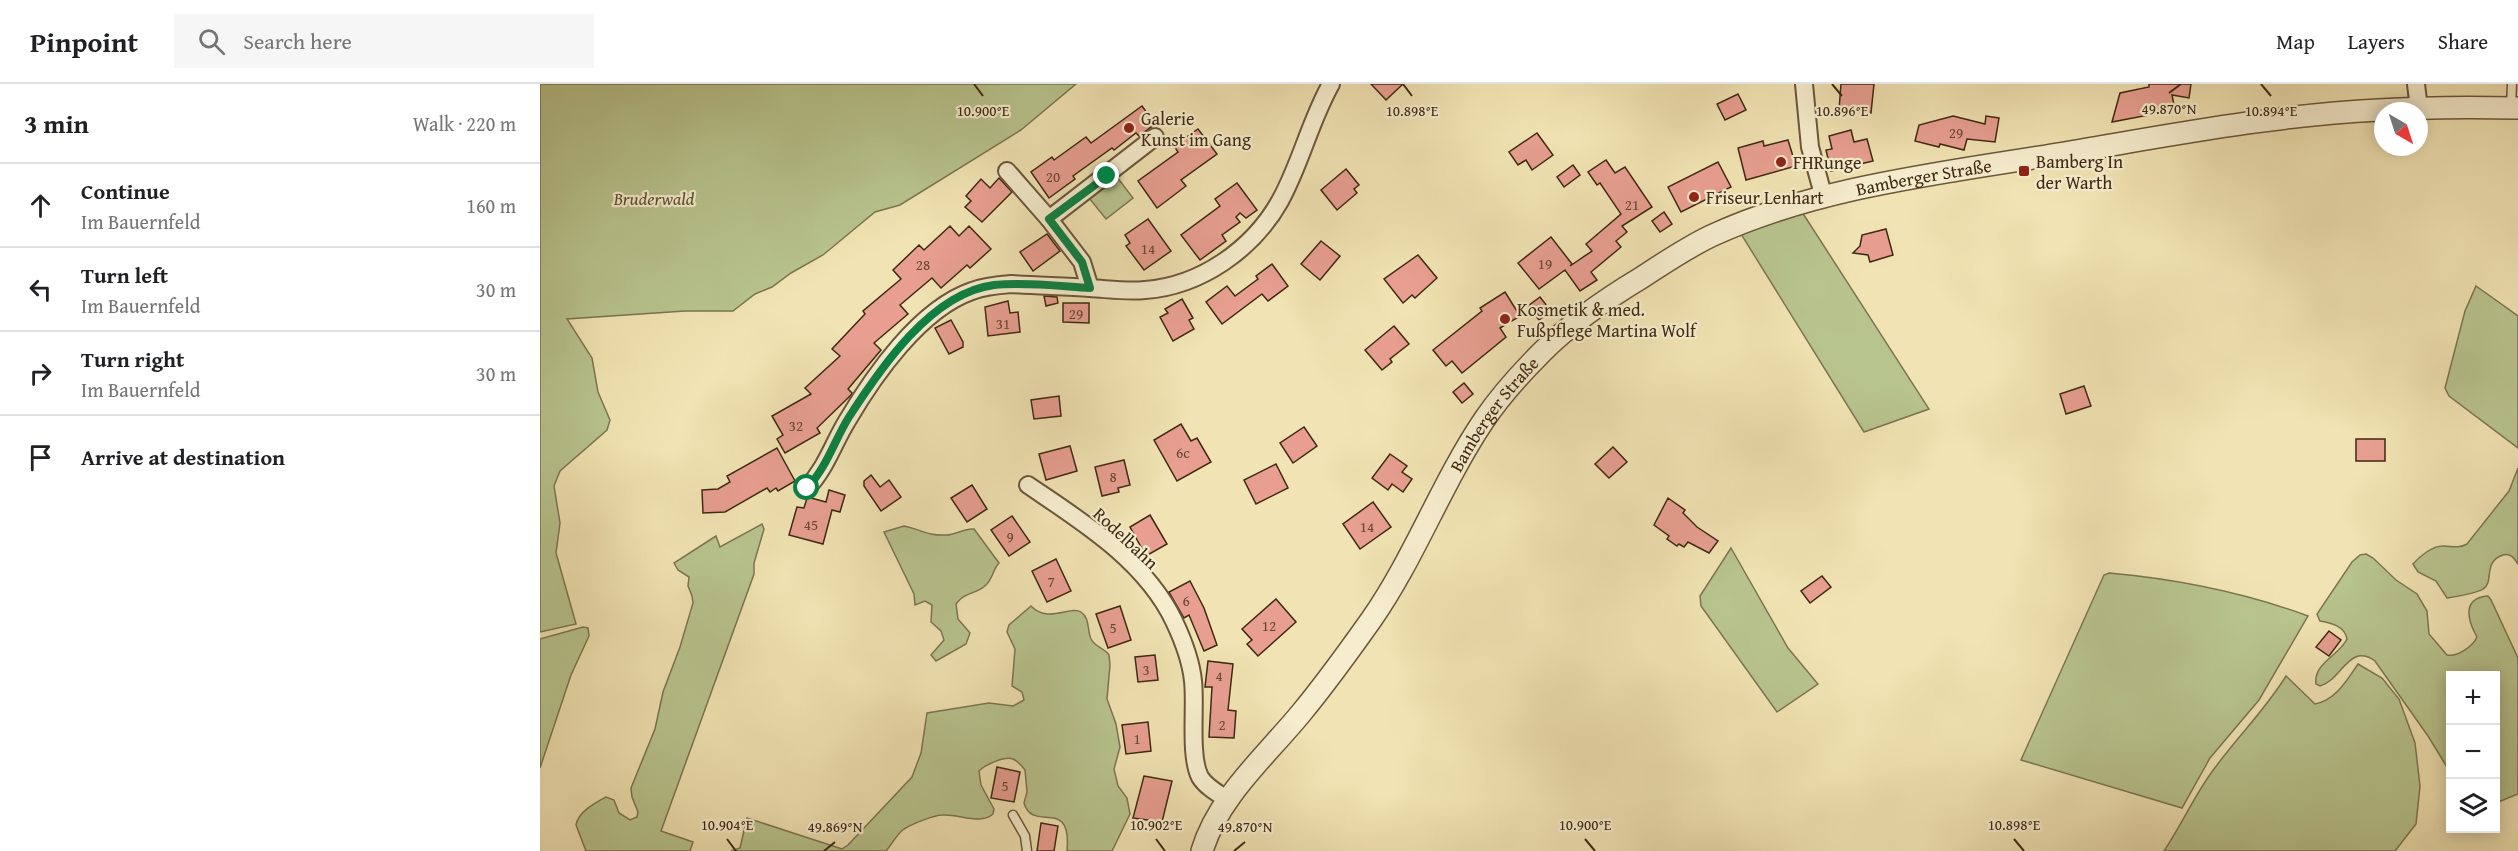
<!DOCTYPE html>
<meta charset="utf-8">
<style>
:root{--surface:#fff;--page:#f6f6f6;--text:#202124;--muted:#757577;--line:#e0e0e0}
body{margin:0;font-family:"Gentium Book Plus",serif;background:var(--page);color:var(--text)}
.controls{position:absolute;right:18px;bottom:18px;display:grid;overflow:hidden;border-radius:0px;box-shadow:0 3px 15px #0003}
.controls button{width:54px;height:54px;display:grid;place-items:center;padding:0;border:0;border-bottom:2px solid var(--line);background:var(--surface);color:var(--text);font:30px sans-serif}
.compass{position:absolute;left:1834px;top:18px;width:54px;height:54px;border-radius:50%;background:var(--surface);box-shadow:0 3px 15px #0003;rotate:141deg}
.stop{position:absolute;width:18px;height:18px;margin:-14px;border:4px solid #0b8043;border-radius:50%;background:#fff}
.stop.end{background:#0b8043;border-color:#fff;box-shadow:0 2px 6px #0008}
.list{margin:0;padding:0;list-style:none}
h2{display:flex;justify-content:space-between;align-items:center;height:78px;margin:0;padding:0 24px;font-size:26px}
h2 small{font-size:20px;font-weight:400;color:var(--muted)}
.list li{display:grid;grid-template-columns:39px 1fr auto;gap:18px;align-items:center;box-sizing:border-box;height:84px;padding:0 24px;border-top:2px solid var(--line)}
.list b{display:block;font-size:22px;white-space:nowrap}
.list p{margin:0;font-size:20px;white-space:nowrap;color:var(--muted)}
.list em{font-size:20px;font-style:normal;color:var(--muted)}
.icon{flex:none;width:33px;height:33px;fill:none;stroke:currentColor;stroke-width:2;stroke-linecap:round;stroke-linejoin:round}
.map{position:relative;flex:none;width:1978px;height:767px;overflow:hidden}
header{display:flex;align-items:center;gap:36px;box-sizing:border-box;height:84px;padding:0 30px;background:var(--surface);border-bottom:2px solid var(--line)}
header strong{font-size:28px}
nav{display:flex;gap:33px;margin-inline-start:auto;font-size:21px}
.search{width:420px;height:54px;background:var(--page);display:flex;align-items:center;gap:15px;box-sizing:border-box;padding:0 21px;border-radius:0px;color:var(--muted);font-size:22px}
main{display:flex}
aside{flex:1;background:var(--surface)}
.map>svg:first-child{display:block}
.green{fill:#b8c48e;stroke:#7b7650;stroke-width:1.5}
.building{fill:#e89f91;stroke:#3e2912;stroke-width:1.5}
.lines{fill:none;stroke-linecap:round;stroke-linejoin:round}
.service-casing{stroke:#6b583a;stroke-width:11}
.minor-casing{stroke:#6b583a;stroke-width:20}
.tertiary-casing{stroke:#6b583a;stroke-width:24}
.service{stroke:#f6edce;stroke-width:8}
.minor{stroke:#f6edce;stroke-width:16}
.tertiary{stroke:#f6edce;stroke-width:21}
.route{stroke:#0b8043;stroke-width:8}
.ticks{fill:none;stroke:#3e2912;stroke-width:2}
.poi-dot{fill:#8f2418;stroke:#f6edce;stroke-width:2}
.labels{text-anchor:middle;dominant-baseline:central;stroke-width:4.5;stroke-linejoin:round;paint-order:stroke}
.number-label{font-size:15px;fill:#684632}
.poi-label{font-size:18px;fill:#3e2912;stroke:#f6edce;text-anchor:start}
.street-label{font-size:18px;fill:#3e2912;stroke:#f6edce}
.park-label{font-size:18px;font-style:italic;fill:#5c5031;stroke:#f6edce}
.ticks-label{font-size:15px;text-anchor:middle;fill:#3e2912;stroke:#f6edce;stroke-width:4.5;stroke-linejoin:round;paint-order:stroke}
</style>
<header>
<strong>Pinpoint</strong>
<div class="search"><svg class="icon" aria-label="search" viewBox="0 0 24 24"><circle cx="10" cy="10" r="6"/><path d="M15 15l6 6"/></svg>Search here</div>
<nav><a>Map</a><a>Layers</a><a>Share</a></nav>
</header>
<main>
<aside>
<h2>3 min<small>Walk · 220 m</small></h2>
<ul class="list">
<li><svg class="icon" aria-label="ahead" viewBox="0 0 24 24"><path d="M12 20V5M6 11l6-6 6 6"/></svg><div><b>Continue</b><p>Im Bauernfeld</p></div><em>160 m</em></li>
<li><svg class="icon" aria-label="left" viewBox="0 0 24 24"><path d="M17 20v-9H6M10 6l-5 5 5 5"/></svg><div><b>Turn left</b><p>Im Bauernfeld</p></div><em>30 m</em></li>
<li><svg class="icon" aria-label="right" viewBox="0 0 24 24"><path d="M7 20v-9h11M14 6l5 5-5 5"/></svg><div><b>Turn right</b><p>Im Bauernfeld</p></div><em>30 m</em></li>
<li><svg class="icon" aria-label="arrive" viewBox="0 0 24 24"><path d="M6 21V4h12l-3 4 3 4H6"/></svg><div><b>Arrive at destination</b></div></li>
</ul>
</aside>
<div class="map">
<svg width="1978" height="767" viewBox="0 0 1978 767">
<rect width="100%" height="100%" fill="#f1e3b3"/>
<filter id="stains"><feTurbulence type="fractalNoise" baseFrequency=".00333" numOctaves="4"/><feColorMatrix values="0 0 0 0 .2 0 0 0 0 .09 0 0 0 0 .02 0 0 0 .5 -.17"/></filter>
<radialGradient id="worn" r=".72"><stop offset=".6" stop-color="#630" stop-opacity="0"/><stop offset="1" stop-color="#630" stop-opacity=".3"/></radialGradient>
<g class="green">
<polygon points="0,0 536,0 481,46 360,121 335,128 283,171 251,189 232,203 215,210 193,227 145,227 27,235 52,274 58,308 70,336 67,346 20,387 14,402 20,439 16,469 36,540 0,548"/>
<polygon points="577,93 593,114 566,135 549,114"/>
<polygon points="1262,128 1389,325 1324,348 1201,150"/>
<polygon points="1936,202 1978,232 1978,364 1909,312 1905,304 1925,227"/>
<path d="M1978,384V480C1974,474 1971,469 1963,471C1942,478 1955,498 1943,505C1937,509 1915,513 1907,514L1896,497L1878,488L1873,480C1880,472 1892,462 1903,462C1912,462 1918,465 1927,460L1969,407Z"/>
<path d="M222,440L224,445L214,479V490L121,747L153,758L150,767H46L36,741C38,728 55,719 66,713L74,716L79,729L90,736L97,733L98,728L92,713L91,704L115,645L123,608L140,563L153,519L152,512L148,502L149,493L138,486L134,479L176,452L180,463Z"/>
<path d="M364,442C380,445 387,452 406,451C416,451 424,444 434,445L459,479C453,485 453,494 446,501C437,510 424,508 416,520L418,535L430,549L426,560L396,577L391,571L404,556L401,547L391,538L392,521L385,517L375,521L374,510L344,448Z"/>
<polygon points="1191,464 1248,564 1278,600 1237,628 1161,522 1160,512"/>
<path d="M1826,470L1833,474L1856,496L1877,510L1887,527L1889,550L1907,571C1918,573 1933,562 1937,553C1928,537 1921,514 1948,512L1951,516L1978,574V710L1956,719V592H1910V688L1888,652L1835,577C1809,558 1801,597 1780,602L1776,600C1773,579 1800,571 1807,555C1805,542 1791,539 1780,537L1777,530L1812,478L1820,471Z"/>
<path d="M1569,489C1637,495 1703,508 1768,532L1719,616L1670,674L1642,724L1481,676L1564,491Z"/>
<path d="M491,522C508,540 531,521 541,528C550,534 547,546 551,555C555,563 564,564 569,571L570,581L567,615L576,640L580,663L574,685L578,702L587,714L590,730L572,767H527C532,711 493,750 484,719L487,708L485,686C482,682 477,677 473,675C464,672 445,681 439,687L441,701L454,725L453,730C441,741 419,730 403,731C394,731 372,740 364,745C357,750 352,760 346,767H191L200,764L207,734L302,765L308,761L372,693L381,669L387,629L449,619L473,622L484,616L482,608L472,602L475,565L467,548L469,541Z"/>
<polygon points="43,543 48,544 49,552 31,591 0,684 0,555"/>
<path d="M1818,580L1842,594L1859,615L1875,659L1880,702L1876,740L1855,767H1624C1640,743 1653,715 1669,692C1693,657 1724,628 1746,592L1775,620C1796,616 1807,596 1818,580Z"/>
</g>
<g class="building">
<polygon points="831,0 863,0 846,16"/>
<polygon points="1301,0 1334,0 1331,29 1299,26"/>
<polygon points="1609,0 1651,0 1649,14 1632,11 1635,26 1572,38 1580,9 1609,3"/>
<polygon points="1198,10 1206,26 1185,36 1177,20"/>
<polygon points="602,22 615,40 599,52 596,49 574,66 572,64 533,92 535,95 509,114 491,88 512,73 514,76 546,53 551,59"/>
<polygon points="1413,32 1445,40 1446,32 1459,34 1455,58 1427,55 1424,66 1400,60 1399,63 1375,57 1379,41"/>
<polygon points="658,45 677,70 641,96 646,102 617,124 598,97 638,68 634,62"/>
<polygon points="1311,46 1314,58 1327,55 1333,77 1291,87 1286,66 1292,65 1289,52"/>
<polygon points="997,49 1013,71 992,86 986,76 978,81 969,68"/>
<polygon points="1248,56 1256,82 1206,96 1198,64 1223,57 1224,62"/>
<polygon points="1066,76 1075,89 1085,83 1112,123 1082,142 1087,148 1076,157 1081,163 1051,188 1057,196 1040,207 1025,186 999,205 978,179 1011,153 1032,180 1030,182 1052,167 1046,160 1081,130 1060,99 1057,101 1048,88"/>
<polygon points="1178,78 1191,103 1141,128 1128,103"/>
<polygon points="1033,81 1040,91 1024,103 1017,93"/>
<polygon points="806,85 819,101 814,105 817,109 797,126 781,106"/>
<polygon points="459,94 472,108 442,138 425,123 431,117 426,112 441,95 450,104"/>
<polygon points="697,99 717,126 706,134 700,129 696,133 700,138 682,151 686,157 660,176 641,151 680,122 675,115"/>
<polygon points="1124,128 1132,140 1120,148 1112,137"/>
<polygon points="608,135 631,167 604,186 586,162 590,159 585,151"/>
<polygon points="410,142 419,152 429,142 451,165 430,184 427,181 401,204 392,194 360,221 368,230 334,259 341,266 308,305 312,309 311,311 277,344 280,349 245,369 237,355 243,351 232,332 271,310 265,304 300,272 292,265 325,230 323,227 361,195 353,186 379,161 384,166"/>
<polygon points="1346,145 1353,171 1330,178 1328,171 1313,169 1320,162 1322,151"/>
<polygon points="507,150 520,167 493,187 480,168"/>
<polygon points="781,157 800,172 780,196 761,180"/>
<polygon points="878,171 897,194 875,214 872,211 863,219 844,195"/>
<polygon points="732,180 748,202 728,217 722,210 682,240 666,218 687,202 695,212 718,195 716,192"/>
<polygon points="965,208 980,232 960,244 966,253 922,289 912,277 906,282 893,266 942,227 940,224"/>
<polygon points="504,212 517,213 518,219 506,222"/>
<polygon points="1000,213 1011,227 999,236 988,222"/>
<polygon points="642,215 653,234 649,236 654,245 633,257 620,233 628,229 625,225"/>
<polygon points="468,217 470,229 478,228 480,248 448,252 445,223"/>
<polygon points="523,219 549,219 549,239 523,238"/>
<polygon points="411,236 423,258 423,263 409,270 395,244"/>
<polygon points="854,242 869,260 850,275 852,278 842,286 825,266"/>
<polygon points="924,299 933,310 922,319 913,308"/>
<polygon points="1544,302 1551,322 1526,330 1520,310"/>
<polygon points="519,312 521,332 494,335 491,316"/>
<polygon points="641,340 651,357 657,354 671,378 637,397 614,356"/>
<polygon points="764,343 777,362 753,379 740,359"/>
<rect x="1816" y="355" width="29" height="22"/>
<polygon points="530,362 537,387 506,396 499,370"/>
<polygon points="1073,363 1087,378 1069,394 1055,380"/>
<polygon points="237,364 255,397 238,407 236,404 230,408 227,404 185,428 163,429 162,406 178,405 190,398 187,392"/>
<polygon points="850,370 867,382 862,388 872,395 863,408 852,400 848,406 832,394"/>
<polygon points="584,376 590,401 578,404 579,408 562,412 555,383"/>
<polygon points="736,380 748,404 716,420 704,396"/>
<polygon points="331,391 340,403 349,396 361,413 341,427 324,402 324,397"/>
<polygon points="432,401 447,425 427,438 411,414"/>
<polygon points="289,406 305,411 300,428 292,426 283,460 249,451 257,423 264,424 267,414 271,414 286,418"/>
<polygon points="1128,414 1145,426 1143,429 1157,443 1178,457 1169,469 1148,458 1144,463 1139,460 1137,462 1127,455 1129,452 1114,441"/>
<polygon points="833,418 851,443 820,465 803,440"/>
<polygon points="610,431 627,460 606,472 590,443"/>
<polygon points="472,432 490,458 469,472 451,446"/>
<polygon points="516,475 531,507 507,518 492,487"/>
<polygon points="1282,492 1291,503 1270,519 1261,507"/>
<polygon points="650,497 664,524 677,561 664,567 649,531 644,534 629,508"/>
<polygon points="736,515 756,538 718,572 707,560 712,556 702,545"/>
<polygon points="580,522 591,556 568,564 556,530"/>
<polygon points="1789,547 1801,556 1789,572 1776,563"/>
<polygon points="615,571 618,596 598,598 595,573"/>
<polygon points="668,577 693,580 688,626 696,627 694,654 669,653 672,603 665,603"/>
<polygon points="608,638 611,667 586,670 582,641"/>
<polygon points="457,683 480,688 474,718 451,714"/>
<polygon points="604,692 632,697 622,738 593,734"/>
<polygon points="501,739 518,742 514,767 497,767"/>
</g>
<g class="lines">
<g class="service-casing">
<g id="service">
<polyline points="1971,23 1972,0"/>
<polyline points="473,731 485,752 487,767"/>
</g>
</g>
<g class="minor-casing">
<g id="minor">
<polyline points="1264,0 1270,63 1284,114"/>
<polyline points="1876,0 1879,25"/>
<polyline points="467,87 509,135 615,53"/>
<polyline points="509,135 542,178 550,204"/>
<path d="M488,401C541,437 605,476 634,537C643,556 651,577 653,597C656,622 649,672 660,693C666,703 679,710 688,716"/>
<path d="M267,404C286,384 293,360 307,337C334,291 380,225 432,207C445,202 459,201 472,200C498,202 524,202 550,204C568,205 587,208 605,206C661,202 713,165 740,117C761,79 770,37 791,0"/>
</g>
</g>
<g class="tertiary-casing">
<g id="tertiary">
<path id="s1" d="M662,767C678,713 727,671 762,628C786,599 809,567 831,536C875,473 901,400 944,336C961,311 981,289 1002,268C1031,239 1066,215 1101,194C1124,179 1146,164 1171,152C1281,101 1412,88 1530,68C1632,51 1735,31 1839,26C1885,23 1932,23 1978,24"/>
</g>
</g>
<use href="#service" class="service"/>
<use href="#minor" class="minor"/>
<use href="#tertiary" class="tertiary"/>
</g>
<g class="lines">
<path class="route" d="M267,404C287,383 294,357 309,333C340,285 391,209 454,201C485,198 518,202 550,204L542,178L509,135L567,92"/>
</g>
<path class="ticks" d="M434,0L443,12M863,0L872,12M1292,0L1302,12M1721,0L1731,12M1629,9L1641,0M187,755L196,767M616,755L625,767M1045,755L1055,767M1474,755L1484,767M284,767L295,758M694,767L705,758"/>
<g class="poi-dot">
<circle cx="589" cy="44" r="6"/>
<circle cx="1241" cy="78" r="6"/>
<rect x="1478" y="81" width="12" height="12" rx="3"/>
<circle cx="1154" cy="113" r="6"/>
<circle cx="965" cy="235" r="6"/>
</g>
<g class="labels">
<g class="number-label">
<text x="1416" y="48">29</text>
<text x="513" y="92">20</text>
<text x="1092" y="120">21</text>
<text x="608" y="164">14</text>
<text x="1005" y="179">19</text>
<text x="383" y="180">28</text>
<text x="536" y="229">29</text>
<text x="463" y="239">31</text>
<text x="256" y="341">32</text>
<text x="643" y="368">6c</text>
<text x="573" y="392">8</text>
<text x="271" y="440">45</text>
<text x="827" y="442">14</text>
<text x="470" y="452">9</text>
<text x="511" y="497">7</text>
<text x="646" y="516">6</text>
<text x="729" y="541">12</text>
<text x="573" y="543">5</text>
<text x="606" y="585">3</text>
<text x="679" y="591">4</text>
<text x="682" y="640">2</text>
<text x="597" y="654">1</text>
<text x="465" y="701">5</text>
</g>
<g class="poi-label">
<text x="601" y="34">Galerie<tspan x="601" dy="21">Kunst im Gang</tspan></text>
<text x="1496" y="77">Bamberg In<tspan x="1496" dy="21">der Warth</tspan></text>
<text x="1253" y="78">FHRunge</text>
<text x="1166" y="113">Friseur Lenhart</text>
<text x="977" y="225">Kosmetik &amp; med.<tspan x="977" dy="21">Fußpflege Martina Wolf</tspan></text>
</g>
<g class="street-label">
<text stroke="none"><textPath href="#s1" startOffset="1034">Bamberger Straße</textPath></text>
<text stroke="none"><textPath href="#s1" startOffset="528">Bamberger Straße</textPath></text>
<text transform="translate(586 454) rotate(43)">Rodelbahn</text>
</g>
<g class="park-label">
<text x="114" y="114">Bruderwald</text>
</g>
</g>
<g class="ticks-label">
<text x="1629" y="30">49.870°N</text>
<text x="443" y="32">10.900°E</text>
<text x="872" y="32">10.898°E</text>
<text x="1302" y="32">10.896°E</text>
<text x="1731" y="32">10.894°E</text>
<text x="187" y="746">10.904°E</text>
<text x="616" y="746">10.902°E</text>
<text x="1045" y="746">10.900°E</text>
<text x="1474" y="746">10.898°E</text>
<text x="295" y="748">49.869°N</text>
<text x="705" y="748">49.870°N</text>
</g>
<rect width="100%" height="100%" filter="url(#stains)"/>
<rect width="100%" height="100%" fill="url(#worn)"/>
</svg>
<div class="controls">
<button>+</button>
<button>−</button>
<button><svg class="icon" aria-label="layers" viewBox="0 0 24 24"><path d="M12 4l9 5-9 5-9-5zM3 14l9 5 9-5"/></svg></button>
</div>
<svg class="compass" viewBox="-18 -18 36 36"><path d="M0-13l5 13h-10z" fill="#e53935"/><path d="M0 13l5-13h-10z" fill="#757577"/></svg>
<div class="stop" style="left:267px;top:404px"></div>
<div class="stop end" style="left:567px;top:92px"></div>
</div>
</main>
